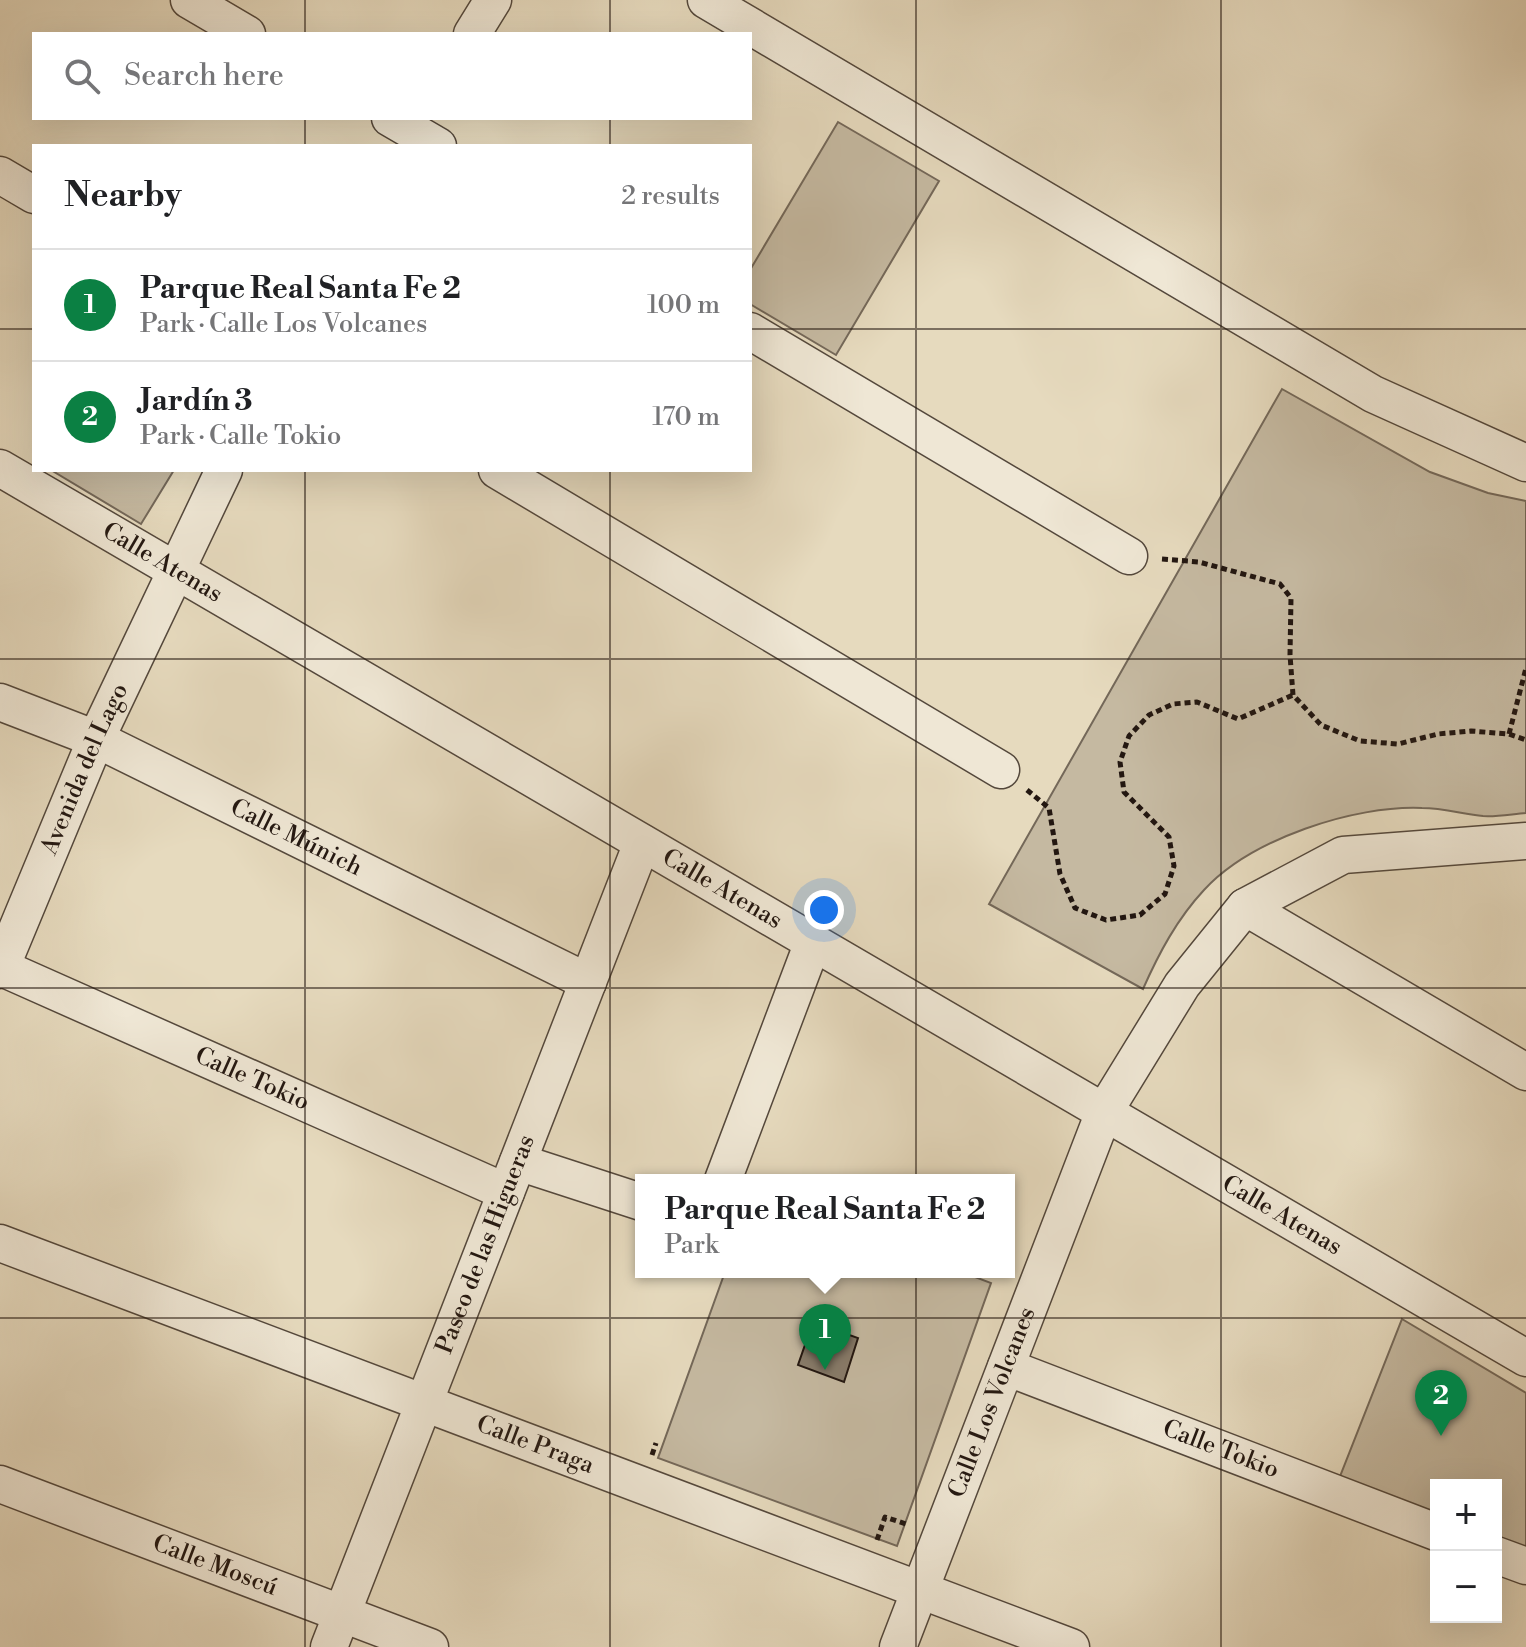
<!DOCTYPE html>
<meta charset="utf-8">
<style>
:root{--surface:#fff;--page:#f6f6f6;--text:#202124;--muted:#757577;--line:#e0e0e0;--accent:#0b8043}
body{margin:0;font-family:"Libre Bodoni",serif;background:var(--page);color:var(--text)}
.controls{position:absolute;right:24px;bottom:24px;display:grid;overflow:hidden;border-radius:0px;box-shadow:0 8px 32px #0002}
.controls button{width:72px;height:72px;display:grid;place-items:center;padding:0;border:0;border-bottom:2px solid var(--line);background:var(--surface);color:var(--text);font:40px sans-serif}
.you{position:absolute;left:824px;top:910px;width:28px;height:28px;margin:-20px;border:6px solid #fff;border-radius:50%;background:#1a73e8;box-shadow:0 0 0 12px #1a73e833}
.badge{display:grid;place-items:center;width:52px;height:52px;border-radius:50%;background:var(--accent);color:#fff;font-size:26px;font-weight:700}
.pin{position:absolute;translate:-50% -66px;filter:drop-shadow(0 2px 4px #0008)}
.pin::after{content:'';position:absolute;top:42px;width:28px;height:24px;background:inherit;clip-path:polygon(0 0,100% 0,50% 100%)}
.popup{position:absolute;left:635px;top:1174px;width:380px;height:104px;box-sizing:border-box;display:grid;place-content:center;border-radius:0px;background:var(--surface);filter:drop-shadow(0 2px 6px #0005);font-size:26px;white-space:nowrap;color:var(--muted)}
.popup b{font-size:30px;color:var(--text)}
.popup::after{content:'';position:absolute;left:50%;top:100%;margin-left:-16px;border:16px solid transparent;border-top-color:var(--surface)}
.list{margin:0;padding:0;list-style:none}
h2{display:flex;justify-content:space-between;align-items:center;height:104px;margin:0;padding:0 32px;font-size:34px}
h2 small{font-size:26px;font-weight:400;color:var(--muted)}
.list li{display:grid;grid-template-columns:52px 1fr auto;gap:24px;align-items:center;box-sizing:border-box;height:112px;padding:0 32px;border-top:2px solid var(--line)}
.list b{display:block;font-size:30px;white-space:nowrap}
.list p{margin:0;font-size:26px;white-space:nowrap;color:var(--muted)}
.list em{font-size:26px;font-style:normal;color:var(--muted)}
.icon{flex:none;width:44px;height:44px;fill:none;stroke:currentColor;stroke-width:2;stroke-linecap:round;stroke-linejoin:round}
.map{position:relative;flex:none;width:1526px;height:1647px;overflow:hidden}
.search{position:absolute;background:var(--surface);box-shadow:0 8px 32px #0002;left:32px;top:32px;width:720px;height:88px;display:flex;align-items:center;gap:20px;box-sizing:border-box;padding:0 28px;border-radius:0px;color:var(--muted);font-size:30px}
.panel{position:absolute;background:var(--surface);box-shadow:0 8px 32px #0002;left:32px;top:144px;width:720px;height:328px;border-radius:0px}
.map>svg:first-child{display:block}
.green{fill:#c5b9a1;stroke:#746859;stroke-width:2}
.building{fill:#887c6b;stroke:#231711;stroke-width:2}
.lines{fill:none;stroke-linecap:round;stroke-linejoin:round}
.street-casing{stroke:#54483c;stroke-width:39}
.path{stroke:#231711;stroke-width:5;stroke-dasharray:6 4;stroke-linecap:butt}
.street{stroke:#efe7d5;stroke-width:36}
.grid{fill:none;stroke:#231711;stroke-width:2;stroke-opacity:0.55}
.labels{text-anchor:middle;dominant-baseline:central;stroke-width:7;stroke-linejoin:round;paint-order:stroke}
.street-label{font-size:24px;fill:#231711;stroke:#efe7d5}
</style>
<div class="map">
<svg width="1526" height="1647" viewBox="0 0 1526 1647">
<rect width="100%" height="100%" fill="#e6dabe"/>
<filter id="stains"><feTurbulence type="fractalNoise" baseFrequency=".0025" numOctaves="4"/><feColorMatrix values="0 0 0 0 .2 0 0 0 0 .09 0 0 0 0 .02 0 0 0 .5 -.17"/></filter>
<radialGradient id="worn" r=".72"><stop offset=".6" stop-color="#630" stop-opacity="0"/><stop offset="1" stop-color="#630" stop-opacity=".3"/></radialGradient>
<g class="green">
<polygon points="838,122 939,181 836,355 750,304 750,270"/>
<path d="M1282,389L1430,472L1488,493L1526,501V813C1512,814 1497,817 1483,816C1463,814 1443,808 1422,808C1354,805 1251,839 1204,890C1177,919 1159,953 1143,989L989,904Z"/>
<polygon points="51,470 174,470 141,524"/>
<polygon points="725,1272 962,1272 991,1283 897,1546 658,1458"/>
<polygon points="1402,1319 1526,1393 1526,1553 1496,1541 1496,1485 1436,1485 1436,1517 1339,1479"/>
</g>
<polygon class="building" points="813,1322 858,1338 844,1382 798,1365"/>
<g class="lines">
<g class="street-casing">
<g id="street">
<polyline points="189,0 247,34"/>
<polyline points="706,0 1373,394 1526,463"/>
<polyline points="472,34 493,0"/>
<polyline points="390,118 438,146"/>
<polyline points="0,175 34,195"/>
<polyline points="750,331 1129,556"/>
<path id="s1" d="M0,468L1526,1358"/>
<polyline points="497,470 1001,770"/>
<path id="s2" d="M0,702L96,739L588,982"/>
<polyline points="1245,907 1526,1072"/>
<path id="s3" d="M0,967L506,1192"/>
<path id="s4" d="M0,970L96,739L224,470"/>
<polyline points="518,1162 641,1202"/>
<polyline points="723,1180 813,942"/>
<path id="s5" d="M0,1243L1071,1647"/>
<path id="s6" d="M1006,1367L1436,1532"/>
<path id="s7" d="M0,1484L430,1647"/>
<polyline points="1496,1555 1526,1566"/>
<path id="s8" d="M329,1647L642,843"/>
<path id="s9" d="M898,1647L1104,1112L1182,985L1245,907L1343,855L1526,841"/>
</g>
</g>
<g class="path">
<polyline points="1162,559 1199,562 1280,584 1291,598 1290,655 1293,695 1321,725 1360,741 1398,744 1438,734 1471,731 1509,734 1526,740"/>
<polyline points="1509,734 1526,668"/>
<polyline points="1027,790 1049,808 1060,874 1075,908 1106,920 1140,915 1165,894 1174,866 1169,837 1124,792 1120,762 1129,736 1149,715 1173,704 1197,702 1238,719 1293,695"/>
<polyline points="652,1455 656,1443"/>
<polyline points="877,1540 885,1517 909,1525"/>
</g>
<use href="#street" class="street"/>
</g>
<path class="grid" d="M305,0V34M610,0V34M916,0V1647M1221,0V1647M305,118V146M610,118V146M0,329H34M750,329H1526M305,470V1647M610,470V1647M0,659H1526M0,988H1526M0,1318H1526"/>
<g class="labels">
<g class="street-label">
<text stroke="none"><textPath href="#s1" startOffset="188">Calle Atenas</textPath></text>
<text stroke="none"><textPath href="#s4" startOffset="218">Avenida del Lago</textPath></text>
<text stroke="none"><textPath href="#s2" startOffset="326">Calle Múnich</textPath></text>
<text stroke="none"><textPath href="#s1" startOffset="836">Calle Atenas</textPath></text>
<text stroke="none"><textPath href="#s3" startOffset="276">Calle Tokio</textPath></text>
<text stroke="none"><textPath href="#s1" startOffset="1484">Calle Atenas</textPath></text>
<text stroke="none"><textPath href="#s8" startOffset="432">Paseo de las Higueras</textPath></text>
<text stroke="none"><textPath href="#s9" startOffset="262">Calle Los Volcanes</textPath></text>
<text stroke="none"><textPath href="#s5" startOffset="572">Calle Praga</textPath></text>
<text stroke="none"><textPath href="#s6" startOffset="230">Calle Tokio</textPath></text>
<text stroke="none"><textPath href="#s7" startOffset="230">Calle Moscú</textPath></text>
</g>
</g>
<rect width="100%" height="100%" filter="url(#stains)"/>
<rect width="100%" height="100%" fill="url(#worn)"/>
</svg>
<div class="controls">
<button>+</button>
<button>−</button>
</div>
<div class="you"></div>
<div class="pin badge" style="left:825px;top:1370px">1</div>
<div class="popup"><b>Parque Real Santa Fe 2</b>Park</div>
<div class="pin badge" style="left:1441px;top:1436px">2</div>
<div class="search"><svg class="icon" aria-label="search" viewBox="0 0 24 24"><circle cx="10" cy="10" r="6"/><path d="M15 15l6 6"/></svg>Search here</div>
<section class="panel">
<h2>Nearby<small>2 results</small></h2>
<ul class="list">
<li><span class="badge">1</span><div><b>Parque Real Santa Fe 2</b><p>Park · Calle Los Volcanes</p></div><em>100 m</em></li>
<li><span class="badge">2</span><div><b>Jardín 3</b><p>Park · Calle Tokio</p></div><em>170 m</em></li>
</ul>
</section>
</div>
